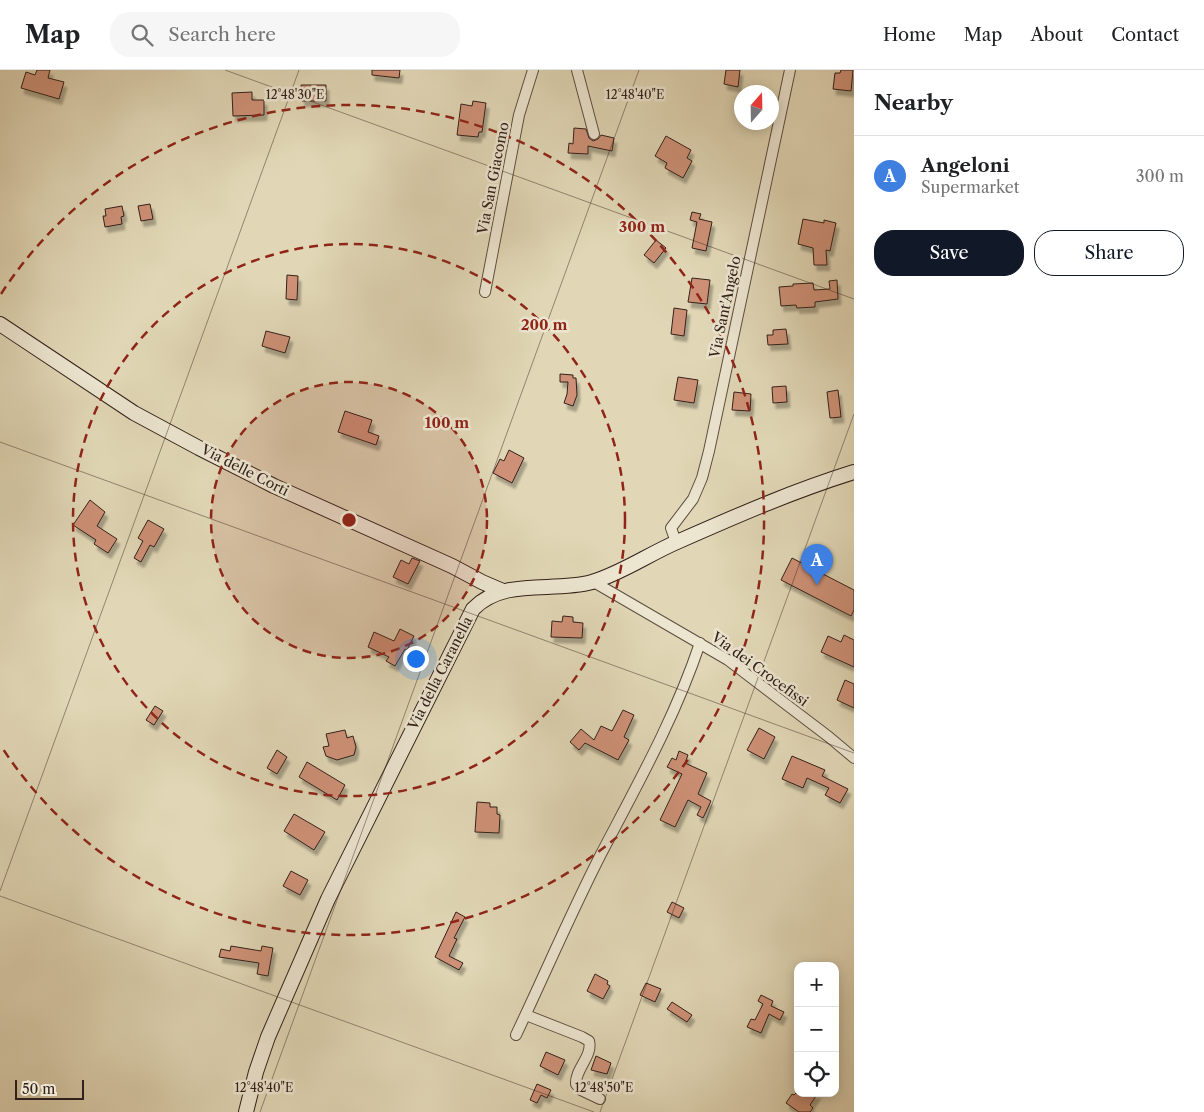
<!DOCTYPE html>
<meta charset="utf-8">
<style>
:root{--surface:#fff;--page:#f6f6f6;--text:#202124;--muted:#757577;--line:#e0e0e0;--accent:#111827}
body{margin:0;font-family:"Libre Caslon Text",serif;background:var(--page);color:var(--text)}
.controls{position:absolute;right:15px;bottom:15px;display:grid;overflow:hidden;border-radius:10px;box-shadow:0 2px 12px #0003}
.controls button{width:45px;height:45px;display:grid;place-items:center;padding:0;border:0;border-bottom:1px solid var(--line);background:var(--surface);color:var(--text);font:25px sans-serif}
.compass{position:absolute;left:734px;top:15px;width:45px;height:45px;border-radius:50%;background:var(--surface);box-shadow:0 2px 12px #0003;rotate:20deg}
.scale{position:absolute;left:15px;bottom:12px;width:69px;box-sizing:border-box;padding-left:5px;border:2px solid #32201a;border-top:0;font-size:14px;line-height:18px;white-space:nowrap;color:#32201a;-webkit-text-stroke:4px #ece5d0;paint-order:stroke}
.you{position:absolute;left:415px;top:588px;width:18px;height:18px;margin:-12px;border:4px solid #fff;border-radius:50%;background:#1a73e8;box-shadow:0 0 0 8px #1a73e833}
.badge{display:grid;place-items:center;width:32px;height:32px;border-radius:50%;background:var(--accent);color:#fff;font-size:16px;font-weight:700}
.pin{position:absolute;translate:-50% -41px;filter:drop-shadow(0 1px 2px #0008)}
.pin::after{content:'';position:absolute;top:26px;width:18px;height:15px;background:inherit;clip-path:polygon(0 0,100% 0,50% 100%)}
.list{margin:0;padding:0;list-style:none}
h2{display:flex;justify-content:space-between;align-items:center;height:65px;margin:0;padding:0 20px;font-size:21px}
h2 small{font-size:16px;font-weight:400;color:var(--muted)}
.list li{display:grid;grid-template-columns:32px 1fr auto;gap:15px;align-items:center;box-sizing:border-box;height:80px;padding:0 20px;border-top:1px solid var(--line)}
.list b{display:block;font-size:19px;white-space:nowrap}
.list p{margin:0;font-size:16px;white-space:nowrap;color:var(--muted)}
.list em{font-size:16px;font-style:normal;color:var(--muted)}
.actions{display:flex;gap:10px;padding:15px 20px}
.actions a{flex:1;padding:11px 0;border:1px solid var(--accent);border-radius:20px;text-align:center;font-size:18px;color:var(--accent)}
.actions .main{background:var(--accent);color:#fff}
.icon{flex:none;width:28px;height:28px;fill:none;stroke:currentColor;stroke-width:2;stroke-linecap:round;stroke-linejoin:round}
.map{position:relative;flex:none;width:854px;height:1042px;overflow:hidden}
header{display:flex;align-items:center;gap:30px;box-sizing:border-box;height:70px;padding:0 25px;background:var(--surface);border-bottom:1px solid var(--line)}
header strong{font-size:24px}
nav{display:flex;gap:28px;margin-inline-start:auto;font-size:18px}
.search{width:350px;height:45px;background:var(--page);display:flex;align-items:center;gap:12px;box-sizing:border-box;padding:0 18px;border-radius:20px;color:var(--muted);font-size:19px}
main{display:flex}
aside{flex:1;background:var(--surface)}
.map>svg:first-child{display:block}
.building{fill:#ce9177;stroke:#32201a;filter:url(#shadow)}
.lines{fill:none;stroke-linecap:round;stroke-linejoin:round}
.street-casing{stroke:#5e4e41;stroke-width:12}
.secondary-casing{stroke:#32201a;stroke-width:16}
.street{stroke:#ece5d0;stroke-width:10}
.secondary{stroke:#ece5d0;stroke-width:14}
.ticks{fill:none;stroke:#32201a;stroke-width:1;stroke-opacity:0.45}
.ring{fill:none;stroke:#8f2418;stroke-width:2.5;stroke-dasharray:9 6}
.labels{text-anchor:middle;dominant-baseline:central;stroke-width:5;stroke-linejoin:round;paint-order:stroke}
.street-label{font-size:14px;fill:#32201a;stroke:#ece5d0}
.ticks-label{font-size:12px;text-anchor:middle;fill:#32201a;stroke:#ece5d0;stroke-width:5;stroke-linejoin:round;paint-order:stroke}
.centre{fill:#8f2418;stroke:#ece5d0;stroke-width:2.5}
.ring-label{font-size:15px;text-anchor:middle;font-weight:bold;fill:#8f2418;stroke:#ece5d0;stroke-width:5;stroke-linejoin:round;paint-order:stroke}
</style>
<header>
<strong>Map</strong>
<div class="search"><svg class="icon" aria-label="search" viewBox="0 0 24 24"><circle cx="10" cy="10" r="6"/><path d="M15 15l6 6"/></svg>Search here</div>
<nav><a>Home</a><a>Map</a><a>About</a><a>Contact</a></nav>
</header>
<main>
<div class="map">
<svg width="854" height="1042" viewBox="0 0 854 1042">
<defs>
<filter id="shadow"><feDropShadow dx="3" dy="5.5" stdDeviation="1" flood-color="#0004"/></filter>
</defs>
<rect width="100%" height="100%" fill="#e1d7b6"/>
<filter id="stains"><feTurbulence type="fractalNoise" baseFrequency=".004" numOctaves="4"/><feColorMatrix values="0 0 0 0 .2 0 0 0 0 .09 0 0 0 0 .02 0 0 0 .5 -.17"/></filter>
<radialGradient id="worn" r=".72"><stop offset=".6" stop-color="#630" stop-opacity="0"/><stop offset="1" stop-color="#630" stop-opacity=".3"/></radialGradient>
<g class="building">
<polygon points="37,0 50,0 48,8 64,12 59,29 21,18 26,2 35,5"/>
<polygon points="372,0 400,0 399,8 372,5"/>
<polygon points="726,0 740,0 738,17 724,14"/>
<polygon points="841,0 853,0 851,21 833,19 835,3 840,3"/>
<polygon points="301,15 326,15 326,31 302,31"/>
<polygon points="252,22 252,30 264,30 264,45 233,46 232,23"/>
<polygon points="473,31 486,33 482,62 479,62 478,67 457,65 461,34 472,36"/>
<polygon points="574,58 586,59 589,68 593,71 598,69 601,65 614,68 612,81 588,76 588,84 568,83 569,73 573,74"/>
<polygon points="666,66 691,80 687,88 692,91 683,108 665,98 667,93 655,86"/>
<polygon points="150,134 153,149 141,151 138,136"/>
<polygon points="122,136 124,146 121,147 122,154 105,157 103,146 106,146 105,139"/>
<polygon points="692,142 701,144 699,149 712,152 706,181 692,178 697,152 690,150"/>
<polygon points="803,149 824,153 824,150 836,153 830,181 826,180 827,195 814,195 813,178 798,174"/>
<polygon points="656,170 666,178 654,193 644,185"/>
<polygon points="287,205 298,206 297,230 286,229"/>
<polygon points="692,208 710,210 707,234 688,232"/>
<polygon points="837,210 838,229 815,232 815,237 797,238 796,235 781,236 779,217 793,216 793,214 813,213 814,220 830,219 829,211"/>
<polygon points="674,238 687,240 684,266 671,264"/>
<polygon points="786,259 788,274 768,275 767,265 773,265 773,260"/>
<polygon points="266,261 290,267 285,283 262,276"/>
<polygon points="560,304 573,305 573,308 576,308 577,325 573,336 564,333 567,324 568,312 560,312"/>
<polygon points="678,307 698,310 694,333 674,330"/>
<polygon points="786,316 787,332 773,333 772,317"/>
<polygon points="838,320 841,347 830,348 827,322"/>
<polygon points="734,322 751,324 750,341 732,340"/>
<polygon points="345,341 372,350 368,362 379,366 376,375 338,362"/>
<polygon points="509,380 524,388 512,413 493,403 500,389 504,391"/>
<polygon points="90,430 105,442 97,456 117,469 108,483 94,474 96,470 73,455"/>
<polygon points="148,450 164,459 154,477 150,475 141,492 134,488 143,471 138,468"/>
<polygon points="412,488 420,491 408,514 393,507 401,490 409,494"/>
<polygon points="792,488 854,520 854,540 851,546 781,510"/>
<polygon points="563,546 573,547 573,552 583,553 582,568 551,567 552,551 562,552"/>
<polygon points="400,559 414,566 407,580 405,579 395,596 386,591 389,587 368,577 374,562 394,571"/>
<polygon points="844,565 854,570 854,597 821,582 828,566 841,572"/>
<polygon points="845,610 854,614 854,638 837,630"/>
<polygon points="155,636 163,641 154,655 146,650"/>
<polygon points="623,640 634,645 624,667 629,670 618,690 585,673 579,680 570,672 581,659 594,670 601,656 612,661"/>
<polygon points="759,658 775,667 764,689 747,680"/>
<polygon points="345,660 347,668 353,666 356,677 354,685 337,690 326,686 323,677 329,676 326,664"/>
<polygon points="277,680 287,687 277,704 267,698"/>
<polygon points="679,681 688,685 685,693 707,703 698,724 711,731 703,748 697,745 701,737 688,730 675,757 660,750 682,704 667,697 672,688 676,690"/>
<polygon points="792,686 825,700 822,706 848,719 840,733 825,725 829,718 807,708 803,718 782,709"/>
<polygon points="307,692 345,715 337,730 299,707"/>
<polygon points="477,732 490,733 490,737 497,737 497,744 500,745 499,763 475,762"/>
<polygon points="294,744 325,762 314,780 284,761"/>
<polygon points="291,801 308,810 300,825 283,816"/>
<polygon points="672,832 684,838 679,848 667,842"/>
<polygon points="456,842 465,847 454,868 457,869 449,886 463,893 459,900 435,887"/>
<polygon points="231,876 261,881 262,876 273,878 268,906 257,904 259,893 219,887 221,879 230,881"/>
<polygon points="595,904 608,911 607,914 610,916 603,929 587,921"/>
<polygon points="646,913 661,919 655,932 640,925"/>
<polygon points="761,925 773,931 771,936 784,942 780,950 769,944 761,963 747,957 751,949 755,950 763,934 758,931"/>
<polygon points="672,932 692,945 687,952 667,939"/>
<polygon points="546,982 565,990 558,1005 540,996"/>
<polygon points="596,986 611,993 607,1004 591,1000"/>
<polygon points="537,1014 551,1020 547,1028 541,1025 537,1033 530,1030"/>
<polygon points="796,1023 818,1023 810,1035 813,1038 810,1042 799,1042 786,1033 792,1024 794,1025"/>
</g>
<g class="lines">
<g class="street-casing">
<g id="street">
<polyline points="577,0 594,64"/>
<polyline points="485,222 519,45 533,0"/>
<polyline points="676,472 671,458 693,429 702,408 709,381 790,0"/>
<polyline points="592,511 728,590 829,667 854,688"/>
<path d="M526,945L582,967L589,971C593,986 575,999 576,1014L581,1020L600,1029"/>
<path d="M516,965C544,906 570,845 600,786C636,717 675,648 700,573"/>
</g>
</g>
<g class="secondary-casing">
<g id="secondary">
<polyline points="0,254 134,343 199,378 274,416 452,496 482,512 503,521"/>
<path d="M246,1042L256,1002L268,967L328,829L473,539C504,507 552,523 592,512C622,503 649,484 677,472C736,446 793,421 854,402"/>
</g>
</g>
<use href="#street" class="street"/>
<use href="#secondary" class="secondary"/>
</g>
<path class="ticks" d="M225,0L854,229M0,372L854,683M0,821L299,0M0,826L594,1042M260,1042L639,0M600,1042L854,344"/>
<circle cx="349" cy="450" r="138" fill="#8f2418" fill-opacity=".12"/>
<g class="ring">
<circle cx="349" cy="450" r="138"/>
<circle cx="349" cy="450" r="276"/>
<path d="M1 224A415 415 0 1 1 1 676"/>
</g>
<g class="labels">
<g class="street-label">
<text transform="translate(493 108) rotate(-79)">Via San Giacomo</text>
<text transform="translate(725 237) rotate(-78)">Via Sant'Angelo</text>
<text transform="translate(245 400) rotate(27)">Via delle Corti</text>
<text transform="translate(760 599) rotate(36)">Via dei Crocefissi</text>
<text transform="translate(440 603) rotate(-63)">Via della Caranella</text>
</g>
</g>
<g class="ticks-label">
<text x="635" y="29">12°48'40"E</text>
<text x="295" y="29">12°48'30"E</text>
<text x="264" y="1022">12°48'40"E</text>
<text x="604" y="1022">12°48'50"E</text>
</g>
<circle cx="349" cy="450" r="8" class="centre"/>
<g class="ring-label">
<text x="642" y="162">300 m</text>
<text x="544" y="260">200 m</text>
<text x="447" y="358">100 m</text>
</g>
<rect width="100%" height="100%" filter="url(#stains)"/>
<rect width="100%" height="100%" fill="url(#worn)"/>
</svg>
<div class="controls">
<button>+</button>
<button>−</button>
<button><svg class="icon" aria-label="locate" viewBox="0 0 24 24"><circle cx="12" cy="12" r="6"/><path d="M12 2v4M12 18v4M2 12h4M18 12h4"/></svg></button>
</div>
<svg class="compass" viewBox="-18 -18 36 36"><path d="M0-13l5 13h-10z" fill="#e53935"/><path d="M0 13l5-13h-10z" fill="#757577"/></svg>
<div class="scale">50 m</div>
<div class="you"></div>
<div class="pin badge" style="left:817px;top:515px;background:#3f7fe0">A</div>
</div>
<aside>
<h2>Nearby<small></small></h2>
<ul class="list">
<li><span class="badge" style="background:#3f7fe0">A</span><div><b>Angeloni</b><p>Supermarket</p></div><em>300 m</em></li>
</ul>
<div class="actions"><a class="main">Save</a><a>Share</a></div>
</aside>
</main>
